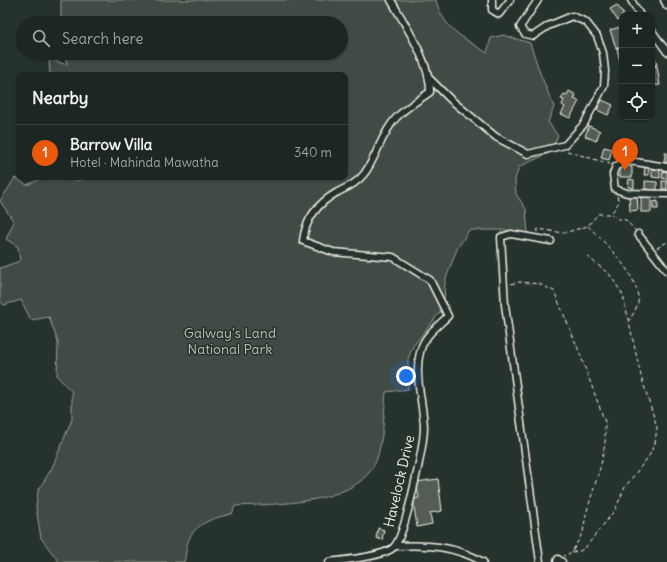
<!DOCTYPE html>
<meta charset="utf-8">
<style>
:root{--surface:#1c2622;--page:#252e2a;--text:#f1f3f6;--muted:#a0a5a5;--line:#3a4340;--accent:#ea580c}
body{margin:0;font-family:Delius,sans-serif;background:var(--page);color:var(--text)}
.controls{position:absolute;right:12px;top:12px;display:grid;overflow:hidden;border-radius:8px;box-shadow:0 1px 3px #0004}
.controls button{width:36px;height:36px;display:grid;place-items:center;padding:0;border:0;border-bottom:1px solid var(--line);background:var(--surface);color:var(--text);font:20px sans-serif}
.you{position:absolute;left:406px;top:376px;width:14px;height:14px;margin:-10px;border:3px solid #fff;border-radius:50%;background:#1a73e8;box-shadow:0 0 0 6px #1a73e833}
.badge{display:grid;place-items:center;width:26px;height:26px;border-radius:50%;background:var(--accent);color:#fff;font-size:13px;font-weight:700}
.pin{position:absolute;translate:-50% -33px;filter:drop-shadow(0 1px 2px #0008)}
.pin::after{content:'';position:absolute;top:21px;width:14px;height:12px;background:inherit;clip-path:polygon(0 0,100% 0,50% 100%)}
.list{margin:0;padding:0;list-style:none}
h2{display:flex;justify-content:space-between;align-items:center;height:52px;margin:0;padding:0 16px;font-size:17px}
h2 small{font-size:13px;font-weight:400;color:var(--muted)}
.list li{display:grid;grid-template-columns:26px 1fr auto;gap:12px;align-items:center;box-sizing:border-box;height:56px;padding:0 16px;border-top:1px solid var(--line)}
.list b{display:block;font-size:15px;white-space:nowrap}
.list p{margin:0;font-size:13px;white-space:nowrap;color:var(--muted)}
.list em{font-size:13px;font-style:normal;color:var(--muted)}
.icon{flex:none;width:22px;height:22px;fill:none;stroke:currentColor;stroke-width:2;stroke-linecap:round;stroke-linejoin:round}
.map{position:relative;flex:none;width:667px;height:562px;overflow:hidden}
.search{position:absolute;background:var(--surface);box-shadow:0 1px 3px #0004;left:16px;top:16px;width:332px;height:44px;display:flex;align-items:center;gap:10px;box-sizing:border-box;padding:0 14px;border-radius:22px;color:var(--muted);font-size:15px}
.panel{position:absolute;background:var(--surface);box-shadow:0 1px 3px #0004;left:16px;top:72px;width:332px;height:108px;border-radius:8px}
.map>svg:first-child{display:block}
.green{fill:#414b45;stroke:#9a9e96}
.building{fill:#525c55;stroke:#f4f1e8}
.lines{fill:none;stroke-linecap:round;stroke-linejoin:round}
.minor-casing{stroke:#f4f1e8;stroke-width:9}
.path{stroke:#f4f1e8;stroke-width:1;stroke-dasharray:4 3;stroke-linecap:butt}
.minor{stroke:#26332d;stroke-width:6}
.labels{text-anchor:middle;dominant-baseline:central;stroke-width:3;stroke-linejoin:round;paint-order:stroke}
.park-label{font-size:14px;fill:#bebfb7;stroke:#26332d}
.street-label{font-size:14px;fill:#f4f1e8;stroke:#26332d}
</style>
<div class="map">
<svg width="667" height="562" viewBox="0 0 667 562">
<rect width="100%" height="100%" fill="#26332d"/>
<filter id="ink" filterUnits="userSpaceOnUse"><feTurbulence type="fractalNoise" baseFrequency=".025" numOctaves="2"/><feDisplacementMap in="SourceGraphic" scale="8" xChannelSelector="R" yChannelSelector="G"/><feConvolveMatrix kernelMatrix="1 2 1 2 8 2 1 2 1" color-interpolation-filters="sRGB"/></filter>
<g filter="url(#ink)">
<path class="green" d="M61,0H436C443,29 464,38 487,53L491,38L503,35L530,43L540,73L554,107L548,122L558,136L549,153L519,167L515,179L516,194L526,209L528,235L507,230H469L457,249L445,281L444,307L413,346L408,359V389L386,392C384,411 383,451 373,467C351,505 275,504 235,506L232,514C216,517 198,522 190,537C186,544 186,555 184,562H59L41,538L36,507L38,491L52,468L72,419V392L57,376L58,342L49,317L31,320L21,300L4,305L0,301V268L20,261L18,247L6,239L14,222L0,201L15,178L27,185L40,179L79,180L92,177H345V75H58L50,74L49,59L67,65L65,53H341V23H61Z"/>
<g class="building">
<polygon points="617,5 624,15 622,15 622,19 618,21 610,9"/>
<polygon points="620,27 622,46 616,48 610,30"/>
<polygon points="622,47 622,71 617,48"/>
<polygon points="652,48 657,65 652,66"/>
<polygon points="657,66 660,85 652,86 652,67"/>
<polygon points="569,91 576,95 574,99 579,101 570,118 561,114 565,107 562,105 564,100 561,99 564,94 567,95"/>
<polygon points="602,100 613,105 608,115 597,110"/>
<polygon points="589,126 600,131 596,141 585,136"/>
<polygon points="604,147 612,149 609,160 601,158"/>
<polygon points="665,153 667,153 667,163 664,163"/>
<polygon points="620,166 632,167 632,177 620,177"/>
<polygon points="645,167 649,168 649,175 644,175"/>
<polygon points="652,169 660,170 660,178 652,177"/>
<polygon points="663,171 667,172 667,179 662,178"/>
<polygon points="629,179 634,180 634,188 628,187"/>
<polygon points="645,181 657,182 657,190 645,189"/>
<rect x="662" y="181" width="5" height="8"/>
<polygon points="629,195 637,195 638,210 630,211"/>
<rect x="641" y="196" width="10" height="16"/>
<polygon points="658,201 658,209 653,209 653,202"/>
<polygon points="438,479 442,511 430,513 432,524 417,527 413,499 419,498 416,482"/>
<polygon points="378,528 384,530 382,540 376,538"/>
</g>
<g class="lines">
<g class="minor-casing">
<g id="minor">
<polyline points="492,0 492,10 499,14 510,0"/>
<polyline points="631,0 640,15"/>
<polyline points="664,0 667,6"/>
<polyline points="652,31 667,52"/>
<polyline points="431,80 450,99 496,137 528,154 565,145 584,124 604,86 605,71 603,53 597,36 586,22 572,16 548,26 533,36 525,34 520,27 538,0"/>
<polyline points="667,167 629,161 616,166 613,174 615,189 627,193 667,194"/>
<polyline points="638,234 667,271"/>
<path d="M395,546C427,544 455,546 483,562"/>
<path d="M329,562C344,560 384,557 394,547C405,536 424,445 424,427C423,401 413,374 421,349C424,336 439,325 448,316L430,280L393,257L333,252L303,241C305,220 318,203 336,193C347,187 356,184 364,174C377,157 381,134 396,118C405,108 419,100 430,92C431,63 405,25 391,0"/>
<polyline points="540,562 505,305 501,237 511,234 551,241"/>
<polyline points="557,562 558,559 562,562"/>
</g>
</g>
<g class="path">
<polyline points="567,151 610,164"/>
<polyline points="617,196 619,202 611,214 619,219 626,220 635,230"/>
<path d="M588,226C605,243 641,276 638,303C637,308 632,315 630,320"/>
<polyline points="537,232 538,229 564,233 588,226 598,214 611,214"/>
<polyline points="657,248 667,242"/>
<polyline points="511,284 519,282 540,284 554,291 577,346 605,422 605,443 601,465 586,514 583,532 572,552 564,556"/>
<polyline points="572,552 580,551 585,548 615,510 625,487 649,456 655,443 657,427 641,376 623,295 610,275 587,256"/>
</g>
<use href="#minor" class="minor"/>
</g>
</g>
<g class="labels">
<g class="park-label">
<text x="230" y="333">Galway's Land<tspan x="230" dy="16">National Park</tspan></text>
</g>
<g class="street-label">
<text transform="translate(399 481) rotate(-77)">Havelock Drive</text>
</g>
</g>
</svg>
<div class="controls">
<button>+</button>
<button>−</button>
<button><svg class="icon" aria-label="locate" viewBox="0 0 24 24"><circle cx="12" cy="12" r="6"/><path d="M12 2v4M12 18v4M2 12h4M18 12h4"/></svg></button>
</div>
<div class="you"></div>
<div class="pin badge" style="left:625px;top:171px">1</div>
<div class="search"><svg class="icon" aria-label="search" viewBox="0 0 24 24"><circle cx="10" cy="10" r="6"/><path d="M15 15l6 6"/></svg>Search here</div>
<section class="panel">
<h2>Nearby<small></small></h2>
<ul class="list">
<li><span class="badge">1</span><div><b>Barrow Villa</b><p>Hotel · Mahinda Mawatha</p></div><em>340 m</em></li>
</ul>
</section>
</div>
